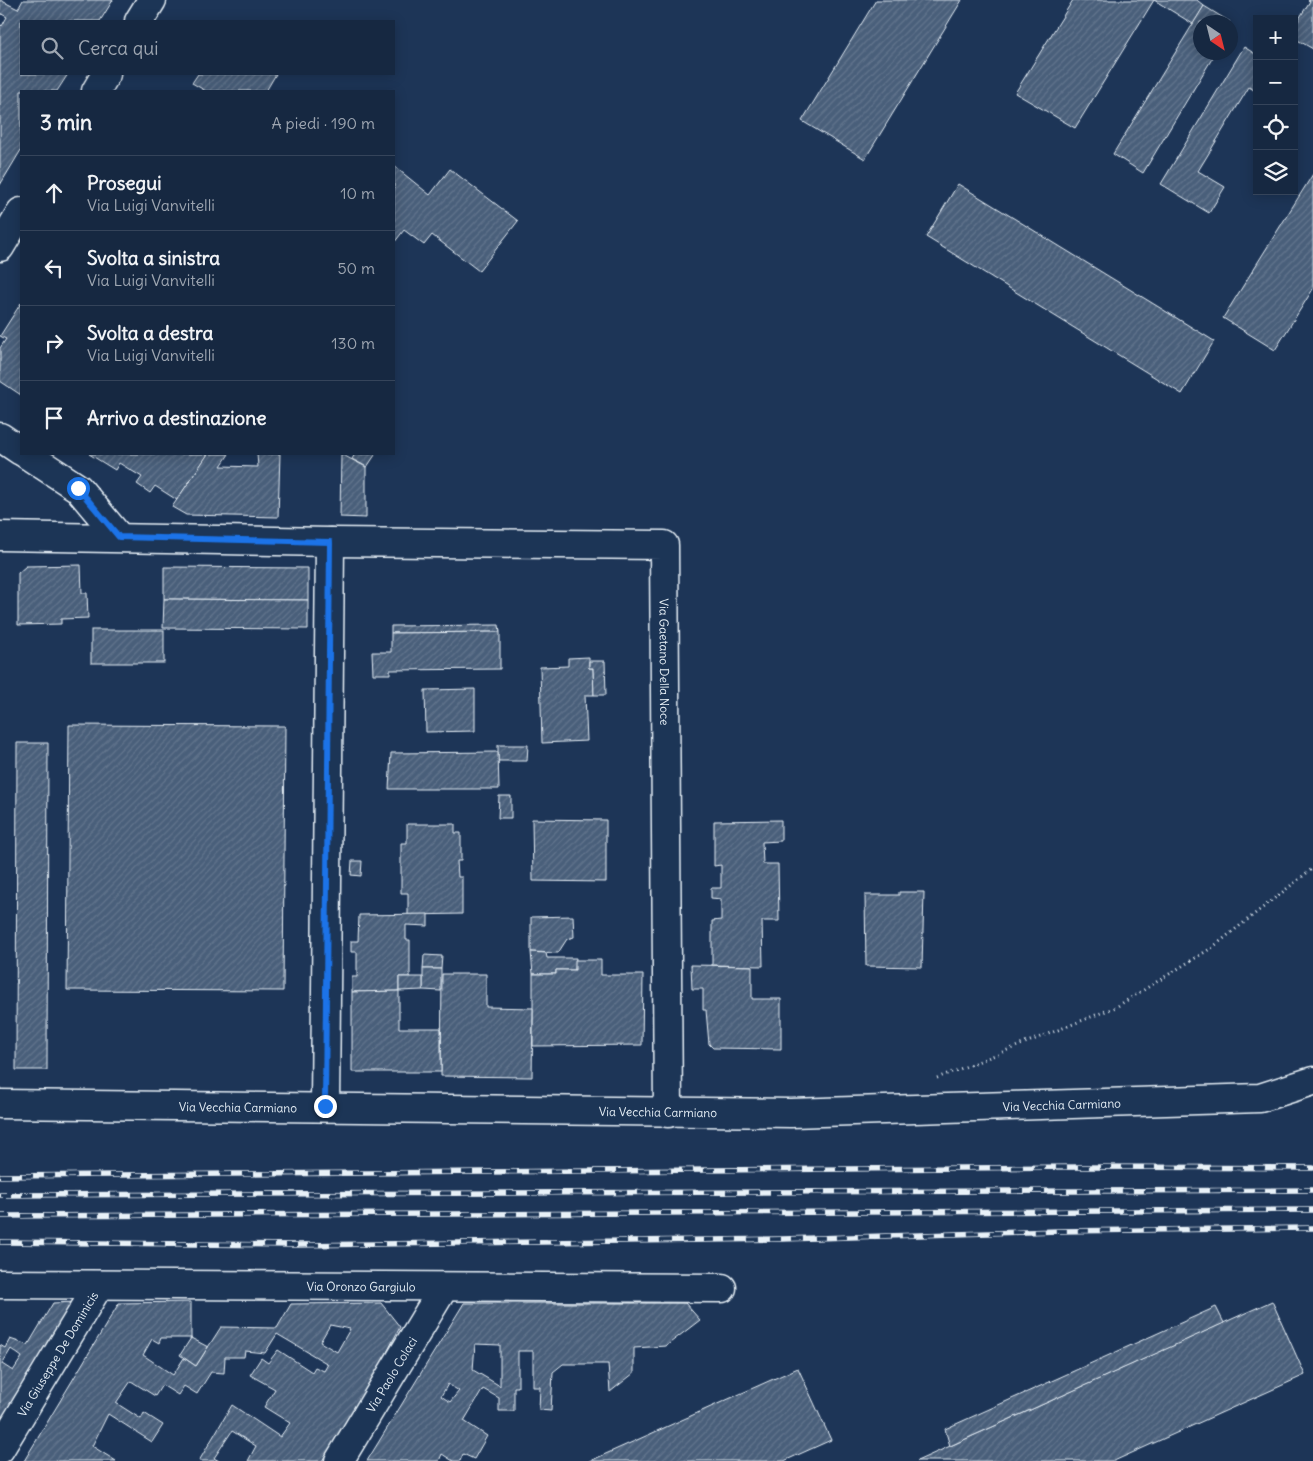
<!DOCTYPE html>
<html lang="it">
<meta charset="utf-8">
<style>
:root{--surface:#162841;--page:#1f3048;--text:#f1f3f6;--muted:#9ea6b1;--line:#35445a}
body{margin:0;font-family:Delius,sans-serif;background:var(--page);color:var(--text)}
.controls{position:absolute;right:15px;top:15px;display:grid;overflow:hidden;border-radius:0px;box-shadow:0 2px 12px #0003}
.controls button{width:45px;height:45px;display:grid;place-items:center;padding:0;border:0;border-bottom:1px solid var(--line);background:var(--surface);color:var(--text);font:25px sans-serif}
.compass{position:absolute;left:1193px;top:15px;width:45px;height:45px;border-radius:50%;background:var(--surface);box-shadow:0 2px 12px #0003;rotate:145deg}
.stop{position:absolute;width:15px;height:15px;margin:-11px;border:4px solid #1a73e8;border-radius:50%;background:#fff}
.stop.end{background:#1a73e8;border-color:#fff;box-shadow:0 1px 5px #0008}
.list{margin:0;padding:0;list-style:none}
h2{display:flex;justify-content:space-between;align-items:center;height:65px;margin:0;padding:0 20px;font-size:21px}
h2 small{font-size:16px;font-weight:400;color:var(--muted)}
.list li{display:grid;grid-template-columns:32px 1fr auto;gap:15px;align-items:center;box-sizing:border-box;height:75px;padding:0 20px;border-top:1px solid var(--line)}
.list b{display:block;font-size:19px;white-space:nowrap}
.list p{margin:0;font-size:16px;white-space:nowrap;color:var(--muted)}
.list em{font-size:16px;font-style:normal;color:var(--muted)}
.icon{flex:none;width:28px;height:28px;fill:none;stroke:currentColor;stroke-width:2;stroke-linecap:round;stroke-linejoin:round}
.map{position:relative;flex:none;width:1313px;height:1461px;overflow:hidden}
.search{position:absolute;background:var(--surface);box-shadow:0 2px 12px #0003;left:20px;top:20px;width:375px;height:55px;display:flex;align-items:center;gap:12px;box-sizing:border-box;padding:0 18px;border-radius:0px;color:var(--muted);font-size:19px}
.panel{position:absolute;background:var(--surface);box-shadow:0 2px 12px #0003;left:20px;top:90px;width:375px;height:365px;border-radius:0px}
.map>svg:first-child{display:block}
.building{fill:url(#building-hatch);stroke:#e8f1f8;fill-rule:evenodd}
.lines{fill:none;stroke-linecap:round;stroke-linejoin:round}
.minor-casing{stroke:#e8f1f8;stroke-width:31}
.secondary-casing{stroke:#e8f1f8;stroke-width:31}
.path{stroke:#e8f1f8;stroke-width:3;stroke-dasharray:1 4;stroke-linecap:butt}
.minor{stroke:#1d3557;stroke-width:28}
.secondary{stroke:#1d3557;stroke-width:28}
.rail-casing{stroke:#e8f1f8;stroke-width:5.5}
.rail{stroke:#1d3557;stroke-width:4;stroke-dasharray:11;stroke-linecap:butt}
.route{stroke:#1a73e8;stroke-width:6}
.labels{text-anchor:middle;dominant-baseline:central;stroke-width:4;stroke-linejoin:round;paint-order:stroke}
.street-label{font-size:12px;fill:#e8f1f8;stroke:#1d3557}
</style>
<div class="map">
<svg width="1313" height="1461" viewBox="0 0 1313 1461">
<defs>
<pattern id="building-hatch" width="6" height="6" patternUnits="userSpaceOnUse" patternTransform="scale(1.25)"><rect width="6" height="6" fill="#495e7a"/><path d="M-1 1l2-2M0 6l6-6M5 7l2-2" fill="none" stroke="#63768e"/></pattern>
</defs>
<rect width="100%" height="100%" fill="#1d3557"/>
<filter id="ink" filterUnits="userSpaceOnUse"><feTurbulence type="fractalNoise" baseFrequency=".02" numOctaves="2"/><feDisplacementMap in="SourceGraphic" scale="10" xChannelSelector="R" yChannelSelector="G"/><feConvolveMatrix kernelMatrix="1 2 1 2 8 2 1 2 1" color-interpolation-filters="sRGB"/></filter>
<g filter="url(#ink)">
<g class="building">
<polygon points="0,0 18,9 23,0 113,0 100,21 21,21 21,74 68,74 57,91 21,91 21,150 0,185 0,24 2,26 7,17 0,13"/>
<polygon points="876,0 962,0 865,159 802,121"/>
<polygon points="1073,0 1154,0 1075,128 1015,93"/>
<polygon points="1154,0 1197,0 1204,6 1193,24"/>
<polygon points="1308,0 1313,0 1313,49 1294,38 1294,27 1310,1"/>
<polygon points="1204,6 1230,22 1200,22 1200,52 1216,52 1143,173 1113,154"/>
<polygon points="1244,47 1257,55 1257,92 1249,87 1198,171 1225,187 1209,213 1161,184"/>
<polygon points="198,74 276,74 266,91 206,91 192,83"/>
<polygon points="394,166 430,195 450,169 518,221 479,271 432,235 424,245 404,230 394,243"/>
<polygon points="1313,174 1313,289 1275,350 1223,318"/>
<polygon points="958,184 1214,341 1182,394 926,237"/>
<polygon points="21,303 21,395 0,381 0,348 6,339 0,336"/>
<polygon points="89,454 208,454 177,500 155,486 150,493 137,484 142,477 119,463 115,470"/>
<polygon points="208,454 229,454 221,466 258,467 257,454 280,454 278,517 186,515 172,507"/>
<polygon points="341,454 366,467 366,518 340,517"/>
<polygon points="355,454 372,454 375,455 367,467 352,459"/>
<polygon points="81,565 82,593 87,593 88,618 61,619 61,624 18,625 18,573 26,566"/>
<polygon points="164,567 308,568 308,600 164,599"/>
<polygon points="164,599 308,600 308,629 163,628"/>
<polygon points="499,625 500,632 391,633 391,626"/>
<rect x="91" y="630" width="73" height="33"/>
<polygon points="500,632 500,669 390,670 390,674 373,674 372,652 391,652 391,633"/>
<polygon points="589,657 589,668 593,668 594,695 585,695 587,741 542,743 540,667 568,666 568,658"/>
<polygon points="589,661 605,661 606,695 594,695 593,668 589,668"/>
<polygon points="475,689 475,731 426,732 425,690"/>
<polygon points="69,725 285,726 283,991 67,990"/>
<polygon points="17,743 48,743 47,1070 16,1070"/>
<polygon points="498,745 528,745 527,761 498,761"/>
<polygon points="498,752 499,789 389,789 391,753"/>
<polygon points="499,796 511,796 511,818 498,818"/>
<polygon points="532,819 606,820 606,882 533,881"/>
<polygon points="781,820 781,841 762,842 763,864 778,864 779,921 762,921 763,966 712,965 712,921 721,920 721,899 711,898 711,888 721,888 721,865 714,866 714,821"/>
<polygon points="407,824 455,824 455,833 461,833 461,861 457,861 458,877 462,877 462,914 408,915 408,893 401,893 401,843 407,843"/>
<polygon points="352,861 362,861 361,876 351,875"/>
<polygon points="899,892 924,892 922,967 866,966 865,895 899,895"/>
<polygon points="428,914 428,926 406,925 406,940 410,940 410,977 399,977 399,991 352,992 352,977 357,977 357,952 351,952 351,941 358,941 359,915"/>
<polygon points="573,916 574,937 567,939 558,953 531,952 531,917"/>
<polygon points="531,952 546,953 547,958 576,958 575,970 556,970 556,974 533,974"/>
<polygon points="424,955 442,956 441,969 423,969"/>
<polygon points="575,960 601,960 601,975 643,975 642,1045 533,1046 533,974 556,974 556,970 575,970"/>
<polygon points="691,965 752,966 752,999 781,999 781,1049 713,1048 709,1044 706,1010 703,1010 703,989 692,989"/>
<polygon points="423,969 441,969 441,991 423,990"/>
<polygon points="442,974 486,974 486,1007 533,1008 532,1077 441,1076"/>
<polygon points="399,977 423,977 423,990 399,991"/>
<polygon points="399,991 399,1028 441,1028 441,1072 352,1072 352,992"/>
<polygon points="1272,1301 1305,1375 1114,1461 917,1461"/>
<path d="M75,1302L0,1426V1345L5,1348L10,1339L28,1345L53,1303ZM11,1349L22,1357L13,1371L2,1364Z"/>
<path d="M191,1302V1338H161L159,1343L152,1339L143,1355L173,1375L184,1358L196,1366L221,1327L277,1328L291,1304L381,1303L400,1327L375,1376L322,1461H248L256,1446L232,1431L214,1458L219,1461H199L232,1405L280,1437L290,1423L264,1407L275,1389L250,1375L261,1358L268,1363L278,1350L312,1372L315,1367L324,1371L328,1364L277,1334L265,1353L245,1351L244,1357H225L224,1373L211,1372L197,1394L184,1386L178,1395L162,1385L155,1396L131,1381L116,1403L141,1419L144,1413L163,1425L152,1442L108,1414L92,1446L116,1461H24L119,1303ZM330,1325L350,1329L337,1352L320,1342Z"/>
<path d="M464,1303H685L700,1320L666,1346L634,1348V1373L610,1392L608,1364H563L553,1372L551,1411L539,1410L540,1387H533V1351H518V1387H514V1411H499V1398L483,1389L464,1421L487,1436L474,1459L463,1454L460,1461H453L442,1454L439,1461H367ZM475,1344L500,1345V1386L473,1370ZM448,1384L459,1391L450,1402L441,1396Z"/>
<polygon points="1216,1307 1224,1323 950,1446 945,1429"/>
<polygon points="191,1338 208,1347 196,1366 180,1355"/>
<polygon points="798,1368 831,1440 784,1461 590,1461"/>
</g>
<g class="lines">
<g class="minor-casing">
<g id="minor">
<polyline points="0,437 21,451"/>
<polyline points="26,454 78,488 119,537"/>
<polyline points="0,536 330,542 325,1106"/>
<path id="s1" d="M330,542L664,545L668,1113"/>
<path id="s2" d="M0,1104L791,1113L1260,1098L1313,1081"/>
<path id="s3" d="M0,1284L722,1288"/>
<path id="s4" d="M0,1449L99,1285"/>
<path id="s5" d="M339,1461L444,1287"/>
</g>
</g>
<g class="secondary-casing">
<g id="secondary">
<polyline points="139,21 152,0"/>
<polyline points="96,91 106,74"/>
<polyline points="0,247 21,212"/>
</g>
</g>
<polyline class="path" points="937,1078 1116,1007 1213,947 1313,868"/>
<use href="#minor" class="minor"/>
<use href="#secondary" class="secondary"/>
<g class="rail-casing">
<g id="rail">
<polyline points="0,1176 1083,1167 1313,1168"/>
<polyline points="0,1195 1313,1190"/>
<polyline points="0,1216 1313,1210"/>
<polyline points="0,1242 296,1245 782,1239 1058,1231 1313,1228"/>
</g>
</g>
<use href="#rail" class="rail"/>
</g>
</g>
<g class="lines" filter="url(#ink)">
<polyline class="route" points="78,488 119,537 330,542 325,1106"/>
</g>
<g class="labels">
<g class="street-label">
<text stroke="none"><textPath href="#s1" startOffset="451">Via Gaetano Della Noce</textPath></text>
<text stroke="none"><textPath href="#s2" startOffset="1062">Via Vecchia Carmiano</textPath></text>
<text stroke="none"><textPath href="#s2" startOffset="238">Via Vecchia Carmiano</textPath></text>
<text stroke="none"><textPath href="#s2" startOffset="658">Via Vecchia Carmiano</textPath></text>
<text stroke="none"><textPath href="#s3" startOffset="361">Via Oronzo Gargiulo</textPath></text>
<text stroke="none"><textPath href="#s4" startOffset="111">Via Giuseppe De Dominicis</textPath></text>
<text stroke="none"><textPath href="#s5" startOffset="101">Via Paolo Colaci</textPath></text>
</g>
</g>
</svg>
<div class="controls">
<button>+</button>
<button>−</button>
<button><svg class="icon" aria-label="locate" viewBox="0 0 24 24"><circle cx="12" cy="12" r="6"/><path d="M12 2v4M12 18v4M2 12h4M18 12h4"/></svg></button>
<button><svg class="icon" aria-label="layers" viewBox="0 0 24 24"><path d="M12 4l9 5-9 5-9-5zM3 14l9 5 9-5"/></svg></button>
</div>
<svg class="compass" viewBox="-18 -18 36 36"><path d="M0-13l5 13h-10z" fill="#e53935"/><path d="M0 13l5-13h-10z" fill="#9ea6b1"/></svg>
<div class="stop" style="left:78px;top:488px"></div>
<div class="stop end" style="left:325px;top:1106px"></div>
<div class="search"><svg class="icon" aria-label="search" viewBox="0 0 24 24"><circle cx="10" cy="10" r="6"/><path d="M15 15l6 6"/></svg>Cerca qui</div>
<section class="panel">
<h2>3 min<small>A piedi · 190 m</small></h2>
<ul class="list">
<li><svg class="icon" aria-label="ahead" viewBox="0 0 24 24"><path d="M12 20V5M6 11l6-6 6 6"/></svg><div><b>Prosegui</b><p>Via Luigi Vanvitelli</p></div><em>10 m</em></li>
<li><svg class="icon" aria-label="left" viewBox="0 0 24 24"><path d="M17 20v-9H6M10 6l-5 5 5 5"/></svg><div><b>Svolta a sinistra</b><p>Via Luigi Vanvitelli</p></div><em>50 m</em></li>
<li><svg class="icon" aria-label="right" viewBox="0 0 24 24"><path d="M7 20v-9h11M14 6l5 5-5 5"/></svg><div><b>Svolta a destra</b><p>Via Luigi Vanvitelli</p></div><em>130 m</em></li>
<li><svg class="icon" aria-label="arrive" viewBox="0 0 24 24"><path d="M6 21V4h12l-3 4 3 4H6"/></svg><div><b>Arrivo a destinazione</b></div></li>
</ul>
</section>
</div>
